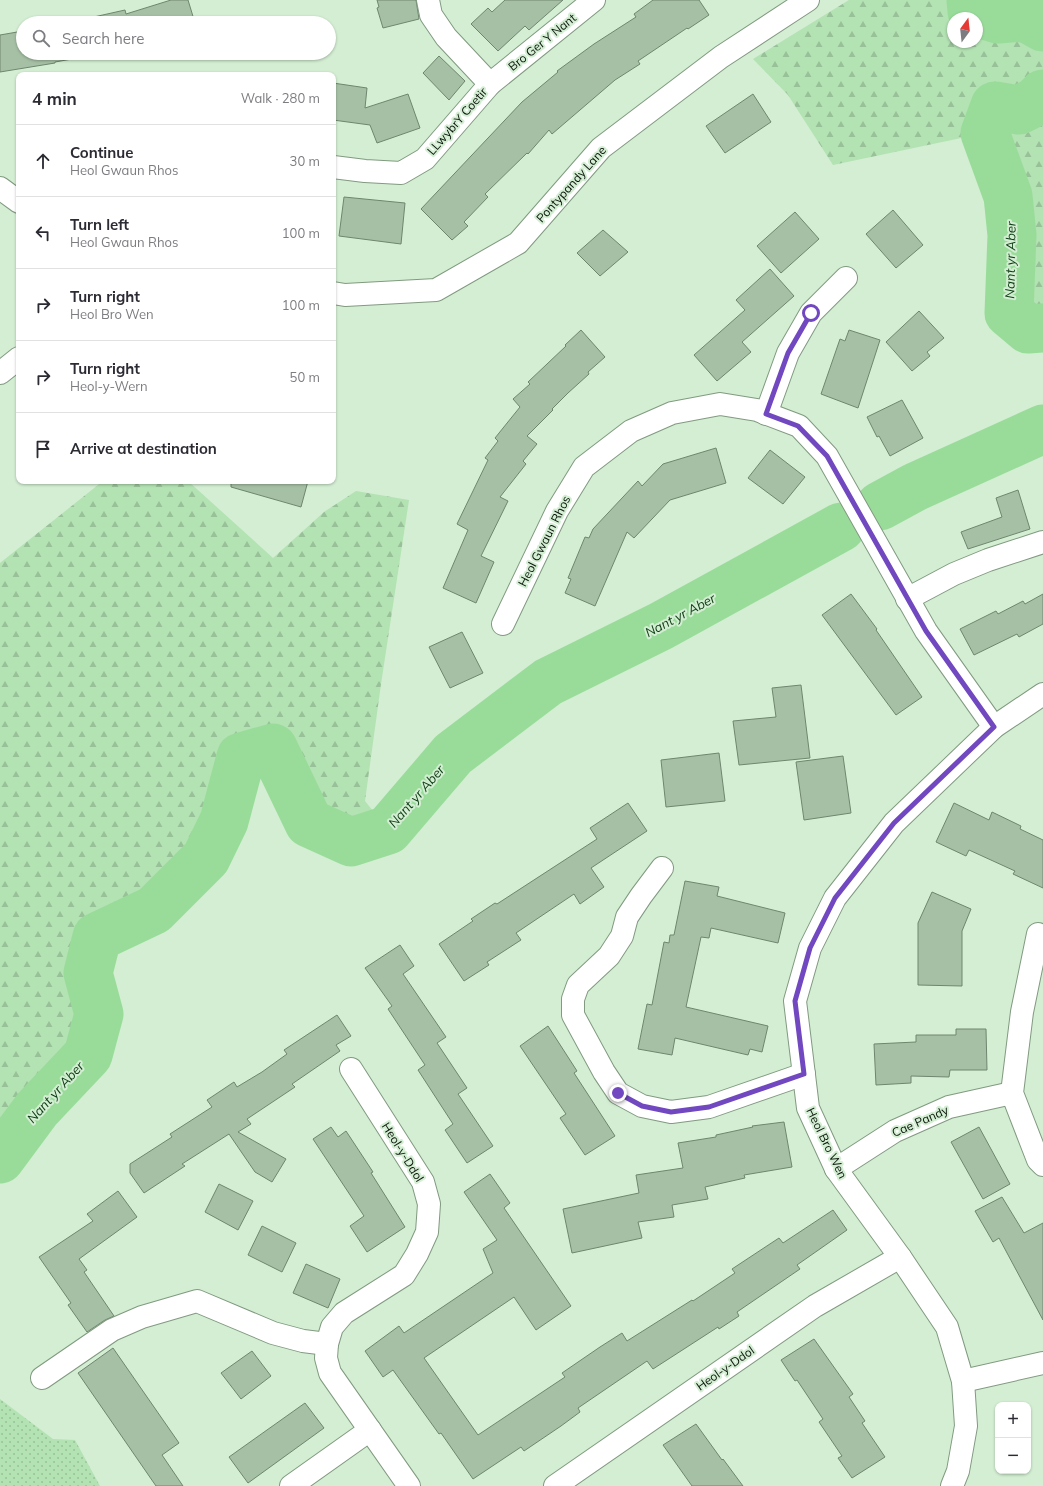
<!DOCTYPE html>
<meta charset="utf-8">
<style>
:root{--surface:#fff;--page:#f7f7f7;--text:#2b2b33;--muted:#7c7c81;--line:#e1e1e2}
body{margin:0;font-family:Mulish,sans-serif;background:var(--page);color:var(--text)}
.controls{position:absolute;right:12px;bottom:12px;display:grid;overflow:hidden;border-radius:8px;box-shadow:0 1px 3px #0004}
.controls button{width:36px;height:36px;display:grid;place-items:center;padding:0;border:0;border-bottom:1px solid var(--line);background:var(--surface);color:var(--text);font:20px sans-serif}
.compass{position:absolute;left:947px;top:12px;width:36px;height:36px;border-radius:50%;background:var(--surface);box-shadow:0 1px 3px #0004;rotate:15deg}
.stop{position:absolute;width:12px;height:12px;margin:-9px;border:3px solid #7148c0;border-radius:50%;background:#fff}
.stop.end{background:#7148c0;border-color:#fff;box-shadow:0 1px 4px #0008}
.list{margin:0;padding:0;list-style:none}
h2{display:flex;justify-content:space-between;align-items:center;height:52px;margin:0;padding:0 16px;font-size:17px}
h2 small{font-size:13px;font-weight:400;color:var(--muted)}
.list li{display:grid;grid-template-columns:26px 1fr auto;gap:12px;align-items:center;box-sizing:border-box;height:72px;padding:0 16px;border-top:1px solid var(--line)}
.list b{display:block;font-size:15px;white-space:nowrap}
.list p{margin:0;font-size:13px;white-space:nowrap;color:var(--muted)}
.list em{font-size:13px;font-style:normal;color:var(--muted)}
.icon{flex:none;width:22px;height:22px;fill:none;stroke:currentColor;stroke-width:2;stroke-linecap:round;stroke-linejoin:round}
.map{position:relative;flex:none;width:1043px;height:1486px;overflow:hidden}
.search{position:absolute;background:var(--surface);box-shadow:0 1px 3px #0004;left:16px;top:16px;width:320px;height:44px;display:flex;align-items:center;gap:10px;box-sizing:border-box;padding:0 14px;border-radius:22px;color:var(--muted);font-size:15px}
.panel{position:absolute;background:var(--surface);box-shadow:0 1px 3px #0004;left:16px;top:72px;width:320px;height:412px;border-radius:8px}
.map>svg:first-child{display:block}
.green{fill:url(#green-dots)}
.forest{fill:url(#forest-firs);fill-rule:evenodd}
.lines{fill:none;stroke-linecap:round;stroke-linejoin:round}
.river{stroke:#99dc9a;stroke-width:49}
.building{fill:#a6c0a5;stroke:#6e866e}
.minor-casing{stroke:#819a80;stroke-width:24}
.minor{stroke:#fff;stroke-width:22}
.route{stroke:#7148c0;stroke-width:5}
.labels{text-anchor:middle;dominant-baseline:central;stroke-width:4;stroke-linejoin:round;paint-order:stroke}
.street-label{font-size:12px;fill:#0a130a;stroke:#d3eed2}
.water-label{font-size:13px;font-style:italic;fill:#0b3b11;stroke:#d3eed2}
</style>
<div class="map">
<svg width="1043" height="1486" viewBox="0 0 1043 1486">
<defs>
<pattern id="green-dots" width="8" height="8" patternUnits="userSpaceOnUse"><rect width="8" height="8" fill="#b3e2b3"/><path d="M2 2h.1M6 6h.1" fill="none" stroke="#99c199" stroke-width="1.8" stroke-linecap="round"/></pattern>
<pattern id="forest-firs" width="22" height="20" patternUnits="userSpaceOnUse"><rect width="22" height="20" fill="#b3e2b3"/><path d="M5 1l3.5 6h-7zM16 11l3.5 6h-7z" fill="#99c199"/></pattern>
</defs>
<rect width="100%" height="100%" fill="#d3eed2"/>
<polygon class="green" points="0,1399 53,1439 75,1440 100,1486 0,1486"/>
<g class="forest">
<path d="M849,0H1043V328L1028,329L1009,313L1012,235L1008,196L985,133L833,165L788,95L753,59ZM953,18H977V42H953Z"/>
<polygon points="103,481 188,481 273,558 324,512 356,491 409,500 381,684 365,801 388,830 351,842 309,823 273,749 241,757 224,821 206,858 154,910 97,937 88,973 99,1014 88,1055 37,1109 0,1159 0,563"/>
</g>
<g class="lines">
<g class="river">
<polyline points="971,0 972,11 998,19 1025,17 1043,27"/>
<polyline points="1043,94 1035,102 1019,110 995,106 985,133 1008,196 1012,235 1009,313 1028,329 1043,328"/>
<polyline points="880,506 915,487 1043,429"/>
<polyline points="0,1159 37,1109 88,1055 99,1014 88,973 97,937 154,910 206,858 224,821 241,757 273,748 309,823 351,842 388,830 453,754 548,682 661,626 841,527"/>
</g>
</g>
<g class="building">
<polygon points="171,0 188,0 195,23 67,23 125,10 126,14"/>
<polygon points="377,0 416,0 419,19 383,28 377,8 379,7"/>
<polygon points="505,0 563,0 529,30 525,26 498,51 471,24 488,8 492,12"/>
<polygon points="653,0 699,0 709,15 688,29 687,28 638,61 640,64 615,80 552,134 549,130 528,154 527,153 485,194 488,197 464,222 468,226 452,240 421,209 522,102 558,72 557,71 594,44 636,17 634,14"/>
<polygon points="23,31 23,53 106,53 55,62 55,63 0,72 0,35"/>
<polygon points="439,56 465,81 449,100 423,73"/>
<polygon points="333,83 367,88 365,108 408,94 420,128 377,143 370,125 333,120"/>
<polygon points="753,94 771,122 725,153 706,126"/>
<polygon points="344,197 405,203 401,244 339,236"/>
<polygon points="893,210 923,245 896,268 866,234"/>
<polygon points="795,212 819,239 781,273 757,246"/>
<polygon points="603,230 628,252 600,276 577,253"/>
<polygon points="770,269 794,296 742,342 751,352 717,381 694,355 745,310 736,300"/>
<polygon points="919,311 944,338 927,352 930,356 912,371 886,342"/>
<polygon points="581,330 605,357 588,372 589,374 568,393 552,409 553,410 527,436 537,444 523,461 526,464 500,497 508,501 481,556 494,562 476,603 443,588 468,530 457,524 488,460 485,458 498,441 495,438 520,407 513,399 530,384 528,382 566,346 565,345"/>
<polygon points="849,330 880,340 858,408 821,394 840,339 845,341"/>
<polygon points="902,400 923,438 890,456 879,436 877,437 867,417"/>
<polygon points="716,448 726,483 670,500 634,538 627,532 595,606 565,593 571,579 568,578 585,537 589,538 593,529 638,481 642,486 663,464"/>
<polygon points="770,450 805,477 783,504 748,478"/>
<polygon points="231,481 308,481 301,507 231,487"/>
<polygon points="1018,490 1030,529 968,549 961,532 1002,517 996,498"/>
<polygon points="851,594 877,629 876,630 922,697 896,715 822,615"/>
<polygon points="1043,594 1043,624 1019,637 1017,634 974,655 960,629 996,611 998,614 1023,601 1025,604"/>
<polygon points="462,632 483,673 450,688 429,647"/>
<polygon points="801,685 810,758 739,765 733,721 776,717 772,688"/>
<polygon points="719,753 725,801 666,807 661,760"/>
<polygon points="843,756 851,813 804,820 796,762"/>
<polygon points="628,803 647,831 591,868 604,887 580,904 574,894 516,933 521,940 487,962 489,965 464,981 439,944 473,921 471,919 495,903 497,904 597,839 590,828"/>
<polygon points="954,803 989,820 992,812 1021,826 1020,829 1043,840 1043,888 1013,874 1015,871 969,850 966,856 936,842"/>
<polygon points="685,881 719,887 717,896 785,913 778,943 711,928 709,938 701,937 686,1007 768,1026 762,1052 750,1049 748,1055 675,1038 672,1055 638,1049 647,1004 652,1005 664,942 669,943 670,935 674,935"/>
<polygon points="932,892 971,909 962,931 962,986 918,985 918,923"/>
<polygon points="400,945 414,966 403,974 446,1037 437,1043 467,1088 458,1094 493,1146 467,1163 445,1130 453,1124 418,1070 425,1065 388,1009 392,1006 365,968"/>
<polygon points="337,1015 351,1036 336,1045 340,1051 292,1084 295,1087 247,1119 251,1124 238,1132 286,1159 272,1182 255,1172 229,1134 182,1164 185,1166 144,1193 130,1173 130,1164 172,1137 170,1134 212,1107 207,1100 234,1082 237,1087 262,1072 287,1054 284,1050"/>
<polygon points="548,1026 577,1071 574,1073 615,1136 585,1155 560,1118 566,1114 520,1046"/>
<polygon points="956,1029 986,1029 987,1070 950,1070 949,1077 911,1076 911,1083 876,1085 874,1044 916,1042 916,1035 956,1035"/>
<polygon points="784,1122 792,1167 744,1175 745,1178 705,1187 708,1199 672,1205 674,1217 638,1222 642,1238 572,1253 563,1209 639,1193 636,1175 683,1168 678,1143 716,1137 716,1135 753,1127 752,1126"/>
<polygon points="331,1127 338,1137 346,1131 373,1172 371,1173 405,1227 367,1252 350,1226 364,1216 313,1139"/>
<polygon points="979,1127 1010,1184 983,1199 951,1142"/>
<polygon points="490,1174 510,1203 504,1208 571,1306 536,1330 514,1297 424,1358 478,1435 565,1377 562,1373 600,1347 622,1333 627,1341 692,1300 693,1301 735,1273 732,1269 779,1238 783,1243 833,1210 847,1230 797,1265 800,1269 737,1312 739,1316 719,1329 718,1327 653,1369 647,1361 578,1408 580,1412 561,1426 524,1451 521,1447 473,1479 441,1433 439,1434 393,1370 383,1377 365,1351 399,1326 404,1333 493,1273 483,1249 497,1240 464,1192"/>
<polygon points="219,1184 253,1201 238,1230 205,1212"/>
<polygon points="118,1191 137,1217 79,1259 87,1270 84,1272 114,1316 105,1320 87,1332 68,1305 71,1303 39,1257 93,1221 87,1214"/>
<polygon points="1002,1197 1024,1233 1043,1223 1043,1320 999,1238 993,1242 975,1211"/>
<polygon points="262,1226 296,1243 282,1272 248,1255"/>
<polygon points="306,1264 340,1279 328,1308 293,1293"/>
<polygon points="814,1339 853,1394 849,1397 865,1421 862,1423 885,1457 852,1478 838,1458 842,1456 819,1422 823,1419 797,1380 795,1381 781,1360"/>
<polygon points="113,1348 179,1443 162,1455 183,1486 156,1486 78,1373"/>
<polygon points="252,1351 271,1376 241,1399 221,1373"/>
<polygon points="305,1403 324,1428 248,1483 229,1457"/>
<polygon points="696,1424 722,1460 723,1459 743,1486 692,1486 663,1445"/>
</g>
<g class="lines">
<g class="minor-casing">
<g id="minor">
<polyline points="428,0 431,15 446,37 490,84"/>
<polyline points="333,167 365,171 401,173 425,159 490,84 594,0"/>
<polyline points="0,188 19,202"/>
<polyline points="333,293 345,295 436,290 518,243 601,148 721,57 808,0"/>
<polyline points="0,373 19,358"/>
<polyline points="766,414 788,353 811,313 846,278"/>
<polyline points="907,599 954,574 988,560 1043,542"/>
<polyline points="503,624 557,511 584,467 631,431 672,413 720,404 757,410 799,426 827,456 926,631 994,727"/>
<polyline points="662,868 641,896 627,917 622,936 609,956 578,985 573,999 573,1015 604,1072 618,1093 642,1106 671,1112 709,1107 804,1074"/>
<polyline points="1038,934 1022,1012 1012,1093 1038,1160 1043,1165"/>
<polyline points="351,1069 423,1182 429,1204 427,1232 417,1254 404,1275 344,1313 332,1327 327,1344 326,1358 330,1373 409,1486"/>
<polyline points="836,1169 895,1131 949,1107 1012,1093"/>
<polyline points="42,1378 112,1330 142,1317 197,1301 273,1333 303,1341 327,1344"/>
<polyline points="963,1381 1043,1363"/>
<polyline points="291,1486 370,1430"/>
<polyline points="555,1486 815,1306 900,1257"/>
<polyline points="952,1486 958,1471 966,1426 963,1381 947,1327 900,1257 836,1169 808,1108 795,1001 810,948 835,898 894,823 994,727 1043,694"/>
</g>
</g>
<use href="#minor" class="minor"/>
</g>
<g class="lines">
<polyline class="route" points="618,1093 642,1106 671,1112 709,1107 804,1074 795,1001 810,948 835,898 894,823 994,727 926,631 827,456 798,426 766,414 788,353 811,313"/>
</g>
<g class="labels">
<g class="street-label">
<text transform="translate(542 42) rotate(-39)">Bro Ger Y Nant</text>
<text transform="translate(457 121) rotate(-49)">LLwybrY Coetir</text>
<text transform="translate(571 184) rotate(-48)">Pontypandy Lane</text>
<text transform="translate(544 541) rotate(-63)">Heol Gwaun Rhos</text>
<text transform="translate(920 1121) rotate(-24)">Cae Pandy</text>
<text transform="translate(827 1143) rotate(64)">Heol Bro Wen</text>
<text transform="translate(403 1152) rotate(58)">Heol-y-Ddol</text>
<text transform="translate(725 1368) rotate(-35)">Heol-y-Ddol</text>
</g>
<g class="water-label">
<text transform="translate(1010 260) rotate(-89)">Nant yr Aber</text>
<text transform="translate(680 615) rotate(-28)">Nant yr Aber</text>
<text transform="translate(416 796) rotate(-49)">Nant yr Aber</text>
<text transform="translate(55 1092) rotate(-48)">Nant yr Aber</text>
</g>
</g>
</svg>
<div class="controls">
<button>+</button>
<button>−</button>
</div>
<svg class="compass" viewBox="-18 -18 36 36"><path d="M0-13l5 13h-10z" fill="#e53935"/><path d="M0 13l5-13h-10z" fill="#7c7c81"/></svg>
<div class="stop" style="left:811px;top:313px"></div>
<div class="stop end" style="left:618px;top:1093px"></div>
<div class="search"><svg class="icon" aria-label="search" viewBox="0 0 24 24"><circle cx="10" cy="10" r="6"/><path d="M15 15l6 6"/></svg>Search here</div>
<section class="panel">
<h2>4 min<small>Walk · 280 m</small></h2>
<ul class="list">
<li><svg class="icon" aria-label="ahead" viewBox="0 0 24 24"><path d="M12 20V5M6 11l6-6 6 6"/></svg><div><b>Continue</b><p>Heol Gwaun Rhos</p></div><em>30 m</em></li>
<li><svg class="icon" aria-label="left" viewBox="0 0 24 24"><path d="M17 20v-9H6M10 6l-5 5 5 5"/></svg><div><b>Turn left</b><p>Heol Gwaun Rhos</p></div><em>100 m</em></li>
<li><svg class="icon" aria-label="right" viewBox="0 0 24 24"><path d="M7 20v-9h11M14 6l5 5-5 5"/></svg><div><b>Turn right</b><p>Heol Bro Wen</p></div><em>100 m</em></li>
<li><svg class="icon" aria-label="right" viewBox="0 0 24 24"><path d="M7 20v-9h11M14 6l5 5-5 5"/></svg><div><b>Turn right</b><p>Heol-y-Wern</p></div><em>50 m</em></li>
<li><svg class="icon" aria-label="arrive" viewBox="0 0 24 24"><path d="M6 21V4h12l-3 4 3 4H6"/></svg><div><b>Arrive at destination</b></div></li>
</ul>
</section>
</div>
